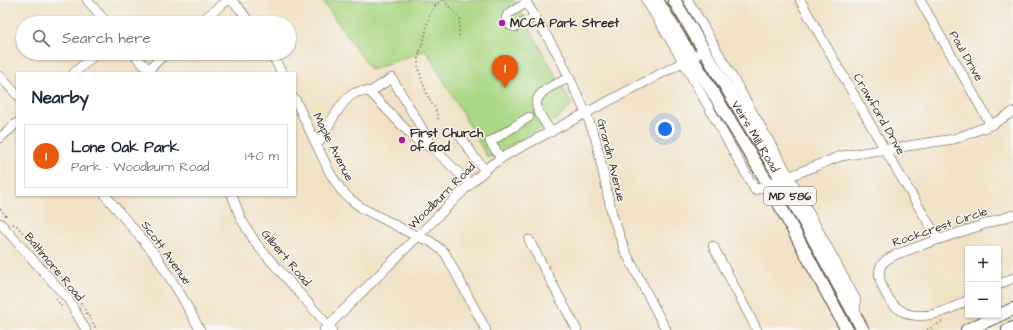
<!DOCTYPE html>
<meta charset="utf-8">
<style>
:root{--surface:#fff;--page:#f2f2f3;--text:#1f2937;--muted:#747a83;--line:#e0e1e3;--accent:#ea580c}
body{margin:0;font-family:"Architects Daughter",sans-serif;background:var(--page);color:var(--text)}
.controls{position:absolute;right:12px;bottom:12px;display:grid;overflow:hidden;border-radius:0px;box-shadow:0 1px 3px #0004}
.controls button{width:36px;height:36px;display:grid;place-items:center;padding:0;border:0;border-bottom:1px solid var(--line);background:var(--surface);color:var(--text);font:20px sans-serif}
.you{position:absolute;left:665px;top:129px;width:14px;height:14px;margin:-10px;border:3px solid #fff;border-radius:50%;background:#1a73e8;box-shadow:0 0 0 6px #1a73e833}
.badge{display:grid;place-items:center;width:26px;height:26px;border-radius:50%;background:var(--accent);color:#fff;font-size:13px;font-weight:700}
.pin{position:absolute;translate:-50% -33px;filter:drop-shadow(0 1px 2px #0008)}
.pin::after{content:'';position:absolute;top:21px;width:14px;height:12px;background:inherit;clip-path:polygon(0 0,100% 0,50% 100%)}
.list{margin:0;padding:0;list-style:none}
h2{display:flex;justify-content:space-between;align-items:center;height:52px;margin:0;padding:0 16px;font-size:17px}
h2 small{font-size:13px;font-weight:400;color:var(--muted)}
.list li{display:grid;grid-template-columns:26px 1fr auto;gap:12px;align-items:center;box-sizing:border-box;height:64px;margin:0 8px 8px;padding:0 8px;border:1px solid var(--line);border-radius:0px}
.list b{display:block;font-size:15px;white-space:nowrap}
.list p{margin:0;font-size:13px;white-space:nowrap;color:var(--muted)}
.list em{font-size:13px;font-style:normal;color:var(--muted)}
.icon{flex:none;width:22px;height:22px;fill:none;stroke:currentColor;stroke-width:2;stroke-linecap:round;stroke-linejoin:round}
.map{position:relative;flex:none;width:1013px;height:330px;overflow:hidden}
.search{position:absolute;background:var(--surface);box-shadow:0 1px 3px #0004;left:16px;top:16px;width:280px;height:44px;display:flex;align-items:center;gap:10px;box-sizing:border-box;padding:0 14px;border-radius:22px;color:var(--muted);font-size:15px}
.panel{position:absolute;background:var(--surface);box-shadow:0 1px 3px #0004;left:16px;top:72px;width:280px;height:124px;border-radius:0px}
.map>svg:first-child{display:block}
.green{fill:#abd885;stroke:#738152}
.lines{fill:none;stroke-linecap:round;stroke-linejoin:round}
.minor-casing{stroke:#564637;stroke-width:10}
.major-casing{stroke:#564637;stroke-width:14}
.path{stroke:#564637;stroke-width:1.5;stroke-dasharray:1 3;stroke-linecap:butt}
.minor{stroke:#fff;stroke-width:9}
.major{stroke:#fff;stroke-width:12}
.poi-dot{fill:#b5179e;stroke:#f6f6f2;stroke-width:1.5}
.labels{text-anchor:middle;dominant-baseline:central;stroke-width:3;stroke-linejoin:round;paint-order:stroke}
.shield{fill:#f6f6f2;stroke:#73675e;stroke-width:1}
.shield-label{font-size:11px;font-weight:bold;fill:#3b2a1e}
.poi-label{font-size:12px;font-weight:bold;fill:#3b2a1e;stroke:#f6f6f2;text-anchor:start}
.street-label{font-size:12px;fill:#3b2a1e;stroke:#f6f6f2}
</style>
<div class="map">
<svg width="1013" height="330" viewBox="0 0 1013 330">
<rect width="100%" height="100%" fill="#f6f6f2"/>
<filter id="ink" filterUnits="userSpaceOnUse"><feTurbulence type="fractalNoise" baseFrequency=".025" numOctaves="2"/><feDisplacementMap in="SourceGraphic" scale="8" xChannelSelector="R" yChannelSelector="G"/><feConvolveMatrix kernelMatrix="1 2 1 2 8 2 1 2 1" color-interpolation-filters="sRGB"/></filter>
<filter id="wash" filterUnits="userSpaceOnUse"><feTurbulence type="fractalNoise" baseFrequency=".012" numOctaves="4" result="noise"/><feDisplacementMap in="SourceGraphic" scale="16" xChannelSelector="R" yChannelSelector="G"/><feGaussianBlur stdDeviation="0.9" result="paint"/><feColorMatrix in="noise" values="0 0 0 0 0 0 0 0 0 0 0 0 0 0 0 0 0 1.4 0 .05"/><feComposite in="paint" operator="in"/></filter>
<g filter="url(#wash)">
<rect width="100%" height="100%" fill="#f1e2c6"/>
<polygon class="green" points="322,0 514,0 572,105 558,118 488,158 426,50 371,70"/>
</g>
<g filter="url(#ink)">
<g class="lines">
<g class="minor-casing">
<g id="minor">
<polyline points="87,0 107,23"/>
<polyline points="231,0 240,9 250,23"/>
<polyline points="525,0 560,58 586,113 596,140 612,214 625,251 666,330"/>
<polyline points="646,0 684,63 755,190 841,156 954,139 991,125 1013,112"/>
<polyline points="688,0 789,176 856,300 856,316"/>
<polyline points="800,0 885,150 938,239"/>
<polyline points="920,0 991,125"/>
<polyline points="526,3 508,14 506,18 510,25 515,27 535,17"/>
<polyline points="199,23 221,5 229,0"/>
<polyline points="133,53 151,73"/>
<polyline points="271,53 282,73"/>
<polyline points="148,70 166,53"/>
<polyline points="74,73 97,53"/>
<polyline points="0,76 17,95"/>
<polyline points="295,99 330,173 341,190 350,199 362,208 418,237 430,241 445,253 486,330"/>
<path d="M551,132C546,124 539,115 537,107C533,91 559,83 569,78"/>
<polyline points="461,137 475,158 485,170"/>
<polyline points="0,138 17,123"/>
<path d="M317,145C326,132 341,99 355,93C360,90 365,91 370,92"/>
<polyline points="434,149 415,139 370,92 392,78 434,149 470,184"/>
<polyline points="501,158 490,142 529,117"/>
<polyline points="105,195 157,257 182,297 200,330"/>
<polyline points="232,195 241,219 257,245 332,330"/>
<polyline points="0,223 68,299 86,330"/>
<polyline points="529,240 577,330"/>
<polyline points="713,246 757,330"/>
<polyline points="998,285 1013,278"/>
<path d="M968,300C951,309 933,318 913,315C907,315 895,307 892,303C884,293 873,272 884,262C892,254 904,252 914,248C947,236 980,226 1013,215"/>
<polyline points="324,330 472,182 491,165 508,154 704,51"/>
</g>
</g>
<g class="major-casing">
<g id="major">
<polyline points="657,0 769,185 847,330"/>
<path id="s1" d="M674,0L781,179L863,330"/>
<polyline points="967,330 1013,309"/>
<polyline points="1008,330 1013,328"/>
</g>
</g>
<g class="path">
<polyline points="446,0 446,3 460,19 459,28 459,39"/>
<path d="M438,119C436,105 431,105 427,94C425,89 418,69 418,65C417,54 424,42 426,32C428,18 430,8 442,0"/>
<polyline points="0,209 7,217"/>
<polyline points="13,224 17,226 73,290 97,330"/>
<polyline points="56,299 62,307"/>
<polyline points="927,330 943,321"/>
</g>
<use href="#minor" class="minor"/>
<use href="#major" class="major"/>
</g>
</g>
<g class="poi-dot">
<circle cx="502" cy="23" r="4"/>
<circle cx="402" cy="140" r="4"/>
</g>
<g class="labels">
<rect class="shield" x="764" y="187" width="52" height="18" rx="3"/>
<g class="shield-label">
<text x="790" y="196">MD 586</text>
</g>
<g class="poi-label">
<text x="510" y="23">MCCA Park Street</text>
<text x="410" y="133">First Church<tspan x="410" dy="14">of God</tspan></text>
</g>
<g class="street-label">
<text transform="translate(966 56) rotate(60)">Paul Drive</text>
<text transform="translate(879 114) rotate(60)">Crawford Drive</text>
<text stroke="none"><textPath href="#s1" startOffset="159">Veirs Mill Road</textPath></text>
<text transform="translate(333 147) rotate(63)">Maple Avenue</text>
<text transform="translate(611 160) rotate(76)">Grandin Avenue</text>
<text transform="translate(442 196) rotate(-45)">Woodburn Road</text>
<text transform="translate(940 227) rotate(-19)">Rockcrest Circle</text>
<text transform="translate(166 253) rotate(54)">Scott Avenue</text>
<text transform="translate(286 258) rotate(50)">Gilbert Road</text>
<text transform="translate(54 267) rotate(50)">Baltimore Road</text>
</g>
</g>
</svg>
<div class="controls">
<button>+</button>
<button>−</button>
</div>
<div class="you"></div>
<div class="pin badge" style="left:505px;top:88px">1</div>
<div class="search"><svg class="icon" aria-label="search" viewBox="0 0 24 24"><circle cx="10" cy="10" r="6"/><path d="M15 15l6 6"/></svg>Search here</div>
<section class="panel">
<h2>Nearby<small></small></h2>
<ul class="list">
<li><span class="badge">1</span><div><b>Lone Oak Park</b><p>Park · Woodburn Road</p></div><em>140 m</em></li>
</ul>
</section>
</div>
